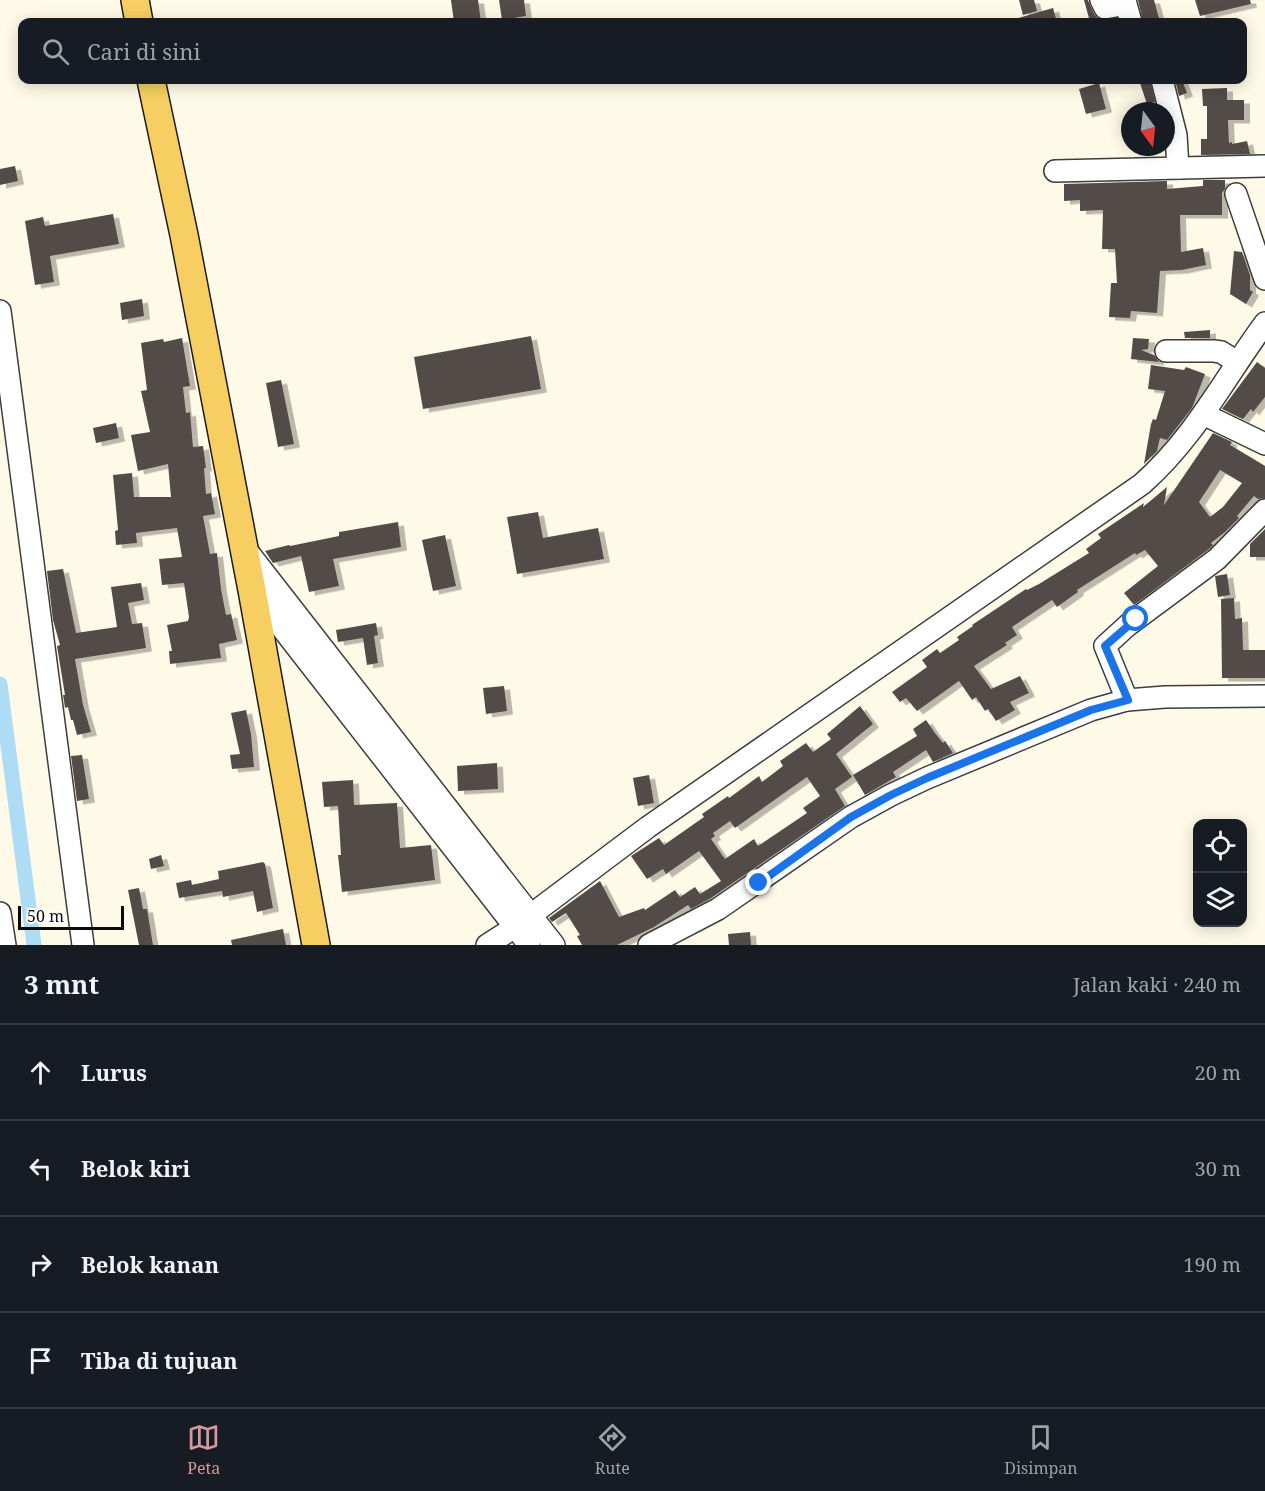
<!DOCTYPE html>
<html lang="id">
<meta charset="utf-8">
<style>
:root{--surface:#171b24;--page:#20242c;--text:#f1f3f6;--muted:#9ea1a6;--line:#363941;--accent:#d6979d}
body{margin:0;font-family:"Noto Serif",serif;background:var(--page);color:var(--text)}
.controls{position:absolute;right:18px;bottom:18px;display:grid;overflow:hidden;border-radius:12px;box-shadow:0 3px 15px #0003}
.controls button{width:54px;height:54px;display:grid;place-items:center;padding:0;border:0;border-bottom:2px solid var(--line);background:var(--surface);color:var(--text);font:30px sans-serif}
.compass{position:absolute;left:1121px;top:102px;width:54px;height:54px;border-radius:50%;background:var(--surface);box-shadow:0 3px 15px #0003;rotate:165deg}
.scale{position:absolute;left:18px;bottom:15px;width:106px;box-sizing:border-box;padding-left:6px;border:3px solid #0a0a0a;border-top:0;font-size:16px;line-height:21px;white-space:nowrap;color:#0a0a0a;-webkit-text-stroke:4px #fff;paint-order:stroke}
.stop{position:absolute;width:18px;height:18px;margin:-14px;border:4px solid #1a73e8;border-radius:50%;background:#fff}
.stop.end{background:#1a73e8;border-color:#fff;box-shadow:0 2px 6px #0008}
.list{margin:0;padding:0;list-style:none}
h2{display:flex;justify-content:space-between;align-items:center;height:78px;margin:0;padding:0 24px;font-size:26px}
h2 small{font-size:20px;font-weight:400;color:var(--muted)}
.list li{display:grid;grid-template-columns:39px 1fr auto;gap:18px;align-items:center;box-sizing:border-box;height:96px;padding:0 24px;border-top:2px solid var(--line)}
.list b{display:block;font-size:22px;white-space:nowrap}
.list em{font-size:20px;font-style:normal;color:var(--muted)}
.icon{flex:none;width:33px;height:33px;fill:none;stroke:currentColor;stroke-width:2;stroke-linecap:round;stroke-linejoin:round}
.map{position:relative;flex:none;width:1265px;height:945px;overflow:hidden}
.search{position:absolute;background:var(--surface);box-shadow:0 3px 15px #0003;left:18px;right:18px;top:18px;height:66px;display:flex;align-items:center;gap:15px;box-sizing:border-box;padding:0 21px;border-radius:12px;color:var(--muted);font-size:22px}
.sheet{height:462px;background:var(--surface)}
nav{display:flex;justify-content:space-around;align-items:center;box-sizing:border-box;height:84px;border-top:2px solid var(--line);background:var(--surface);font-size:16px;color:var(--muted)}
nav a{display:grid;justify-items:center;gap:3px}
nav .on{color:var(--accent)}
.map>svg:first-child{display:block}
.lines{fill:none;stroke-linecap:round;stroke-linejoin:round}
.canal{stroke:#aedcf4;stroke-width:15}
.building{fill:#534b47;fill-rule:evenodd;filter:url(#shadow)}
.minor-casing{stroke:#3d3d3d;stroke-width:24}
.major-casing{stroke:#1b1b1b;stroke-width:30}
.minor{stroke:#fff;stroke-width:21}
.major{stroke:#f6ce61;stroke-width:27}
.route{stroke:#1a73e8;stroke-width:8}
</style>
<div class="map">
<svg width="1265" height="945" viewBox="0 0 1265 945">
<defs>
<filter id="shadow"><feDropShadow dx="6" dy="3.5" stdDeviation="0" flood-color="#0004"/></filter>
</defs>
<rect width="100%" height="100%" fill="#fffae8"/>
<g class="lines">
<polyline class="canal" points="0,684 34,945"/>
</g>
<g class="building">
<polygon points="451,0 478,0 481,22 454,22"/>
<polygon points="499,0 524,0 526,16 502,20"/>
<polygon points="1019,0 1034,0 1037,11 1023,15"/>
<polygon points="1084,0 1088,0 1094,14 1099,19 1107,21 1117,19 1118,22 1090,22"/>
<polygon points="1138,0 1154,0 1160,22 1143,22"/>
<polygon points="1195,0 1250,0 1251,4 1200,16"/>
<polygon points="1053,8 1057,22 1015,22 1015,19"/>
<polygon points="1139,80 1150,80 1155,102 1147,104"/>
<polygon points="1175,80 1182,80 1187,93 1179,96"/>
<polygon points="1099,83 1106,109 1086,114 1079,89"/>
<polygon points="1227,88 1227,100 1244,100 1244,120 1228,120 1229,143 1232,142 1232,144 1247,141 1250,154 1201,155 1201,139 1207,139 1207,106 1203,106 1202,89"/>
<polygon points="15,166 18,181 0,185 0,169"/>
<polygon points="1203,180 1225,180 1225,189 1222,193 1222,215 1180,215 1181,252 1203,248 1206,265 1182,270 1160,271 1157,313 1131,311 1130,318 1109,317 1111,283 1117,283 1115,249 1102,249 1103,210 1080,211 1080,200 1064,201 1064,184 1167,181 1167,189 1203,186"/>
<polygon points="113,214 119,244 50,256 54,282 35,285 25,221 43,217 45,226"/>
<polygon points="1234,251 1242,252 1250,275 1250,290 1253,292 1246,304 1230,294"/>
<polygon points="142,299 144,316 122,320 120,303"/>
<polygon points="1210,330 1210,338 1185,338 1184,332"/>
<polygon points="531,336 541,389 423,409 414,357"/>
<polygon points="182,338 190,386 183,387 186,413 190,412 193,447 203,446 206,468 204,468 206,494 211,493 215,514 203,516 210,554 217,553 221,589 226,615 231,614 237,640 219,644 221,658 170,664 169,651 172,651 167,625 188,621 189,617 184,583 162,585 159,559 182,557 177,528 136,533 137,543 116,545 115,531 118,530 113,475 132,473 134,497 171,497 168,464 138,471 131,435 150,432 141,391 147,390 141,343 163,339 164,342"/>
<polygon points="1133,338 1149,339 1148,349 1141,350 1154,355 1159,362 1131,359"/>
<polygon points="1257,362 1265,368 1265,397 1253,412 1251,409 1243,419 1222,409"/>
<polygon points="1151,365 1184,370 1186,367 1205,374 1192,408 1167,440 1160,438 1157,451 1144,464 1151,424 1153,419 1156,420 1165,391 1148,389"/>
<polygon points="281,380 294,444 278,447 266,383"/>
<polygon points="116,423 119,438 96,443 93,428"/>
<path d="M1213,433L1232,442L1230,445L1265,466V498L1258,499L1254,496L1237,516L1239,518L1225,532L1211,543L1213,545L1209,549L1134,605L1124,593L1158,566L1145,550L1136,555L1135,553L1077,590L1078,592L1057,607L1052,600L1012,627L1017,635L1005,643L1007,645L974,666L991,689L1020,676L1029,693L1010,702L1015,710L996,721L988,709L985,711L976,697L972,700L959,681L917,711L906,698L900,702L892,692L927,667L922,660L937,649L940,653L959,640L957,637L973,626L972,625L1026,589L1027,590L1039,584L1089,553L1086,549L1101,538L1098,534L1144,503L1143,507L1167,487L1164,505ZM1220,470L1242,483L1223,507L1210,517L1199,502Z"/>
<polygon points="538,512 543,538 598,528 604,559 517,574 507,517"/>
<polygon points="398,522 401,547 333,559 339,586 309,592 301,556 273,563 265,551 289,545 290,546 339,536 339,532"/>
<polygon points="1265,529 1265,557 1250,557 1250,544"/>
<polygon points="445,535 456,586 433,591 422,540"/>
<polygon points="63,569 76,633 117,627 111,587 141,583 144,600 128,603 132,624 142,623 146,648 75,659 83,705 91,732 77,735 73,720 71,720 68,707 65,708 64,701 63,695 65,695 57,646 60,645 53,620 47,571"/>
<polygon points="1227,574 1230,595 1218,597 1215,576"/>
<polygon points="1234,598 1235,619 1242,618 1243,650 1265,650 1265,678 1222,678 1221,599"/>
<polygon points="376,623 378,635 374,636 378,663 367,665 363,638 338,642 336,630"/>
<polygon points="504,686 507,711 486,714 483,688"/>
<path d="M860,706L873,724L836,754L852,777L835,789L845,806L711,898L691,909L688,905L654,927L617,945H582L577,936L580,935L566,913L552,922L549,918L600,881L619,917L644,908L645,910L675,890L680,897L695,887L700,894L721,881L699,851L666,874L663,869L647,879L631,856L659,838L664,845L704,817L702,814L728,796L729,798L759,776L762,782L783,766L780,761L806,743L813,752L831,739L827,734ZM807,777L820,796L803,808L807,813L758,846L754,839L725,859L711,839L715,836L713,833L730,821L735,828Z"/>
<polygon points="246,710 251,734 254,767 232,769 230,755 240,754 231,713"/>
<polygon points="926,720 935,733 943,743 945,741 953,753 933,762 926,750 893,772 896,777 865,795 853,775 917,736 913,729"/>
<polygon points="82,755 89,799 77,801 71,756"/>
<polygon points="497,763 498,789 458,791 457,766"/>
<polygon points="649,775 654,803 638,806 633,778"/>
<polygon points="353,780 354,805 397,803 400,848 431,845 435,880 342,892 338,855 341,855 338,806 324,807 322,782"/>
<polygon points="161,855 164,866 151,869 149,859"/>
<polygon points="263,862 265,864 273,908 257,912 253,891 223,897 222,891 179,898 176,883 191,880 192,885 219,879 218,871"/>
<polygon points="139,888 143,909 147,909 153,945 139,945 128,890"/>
<polygon points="283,929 286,945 232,945 231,940"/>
<polygon points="750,932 751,945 729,945 728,934"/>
</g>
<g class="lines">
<g class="minor-casing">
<g id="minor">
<polyline points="1101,0 1105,8 1126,4 1131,22"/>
<polyline points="1162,80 1176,135 1178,168"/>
<polyline points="1055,171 1265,166"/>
<polyline points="1236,194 1265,279"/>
<polyline points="0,311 83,945"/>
<polyline points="1166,351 1214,351 1221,352 1237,362"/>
<polyline points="1205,415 1265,444"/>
<polyline points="244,547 554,945"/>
<polyline points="253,591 529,945"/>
<polyline points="1127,700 1105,646 1128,625 1217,559 1265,510"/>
<polyline points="0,913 5,945"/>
<path d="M487,945L515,927L648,827L1142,484C1196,436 1223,380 1265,323"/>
<polyline points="649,945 718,909 851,817 891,795 927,778 1091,710 1127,700 1165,697 1265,696"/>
</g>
</g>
<g class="major-casing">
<g id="major">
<polyline points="135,0 139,22"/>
<polyline points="151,80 184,235 252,590 316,945"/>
</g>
</g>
<use href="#minor" class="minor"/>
<use href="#major" class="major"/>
</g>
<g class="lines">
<polyline class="route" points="759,883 851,817 891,795 927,778 1091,710 1128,700 1105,646 1136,619"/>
</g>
</svg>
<div class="controls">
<button><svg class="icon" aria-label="locate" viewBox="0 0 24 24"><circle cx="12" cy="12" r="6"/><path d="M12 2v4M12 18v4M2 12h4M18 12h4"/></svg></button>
<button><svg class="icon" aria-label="layers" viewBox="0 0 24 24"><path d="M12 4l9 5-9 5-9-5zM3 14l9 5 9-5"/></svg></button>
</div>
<svg class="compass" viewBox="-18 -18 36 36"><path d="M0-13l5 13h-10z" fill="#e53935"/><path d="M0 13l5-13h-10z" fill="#9ea1a6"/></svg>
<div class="scale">50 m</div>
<div class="stop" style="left:1136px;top:619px"></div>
<div class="stop end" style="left:759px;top:883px"></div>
<div class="search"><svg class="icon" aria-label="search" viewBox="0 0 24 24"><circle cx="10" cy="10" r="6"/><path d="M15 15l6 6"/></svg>Cari di sini</div>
</div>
<section class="sheet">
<h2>3 mnt<small>Jalan kaki · 240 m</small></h2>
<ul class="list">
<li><svg class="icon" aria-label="ahead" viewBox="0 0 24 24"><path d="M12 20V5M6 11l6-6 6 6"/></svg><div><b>Lurus</b></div><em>20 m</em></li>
<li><svg class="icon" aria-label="left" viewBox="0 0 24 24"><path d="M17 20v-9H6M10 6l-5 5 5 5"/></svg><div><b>Belok kiri</b></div><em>30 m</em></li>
<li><svg class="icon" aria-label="right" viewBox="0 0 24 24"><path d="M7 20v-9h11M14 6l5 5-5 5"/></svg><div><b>Belok kanan</b></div><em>190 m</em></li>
<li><svg class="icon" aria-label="arrive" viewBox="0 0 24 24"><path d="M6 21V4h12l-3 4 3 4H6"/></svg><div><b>Tiba di tujuan</b></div></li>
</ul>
</section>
<nav>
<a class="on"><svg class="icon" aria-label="map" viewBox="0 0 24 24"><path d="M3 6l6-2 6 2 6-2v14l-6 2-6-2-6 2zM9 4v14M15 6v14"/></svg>Peta</a>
<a><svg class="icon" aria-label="directions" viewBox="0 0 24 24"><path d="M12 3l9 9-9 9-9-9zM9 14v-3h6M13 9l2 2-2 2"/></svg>Rute</a>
<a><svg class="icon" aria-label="saved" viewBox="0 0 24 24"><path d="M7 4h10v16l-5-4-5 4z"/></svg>Disimpan</a>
</nav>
